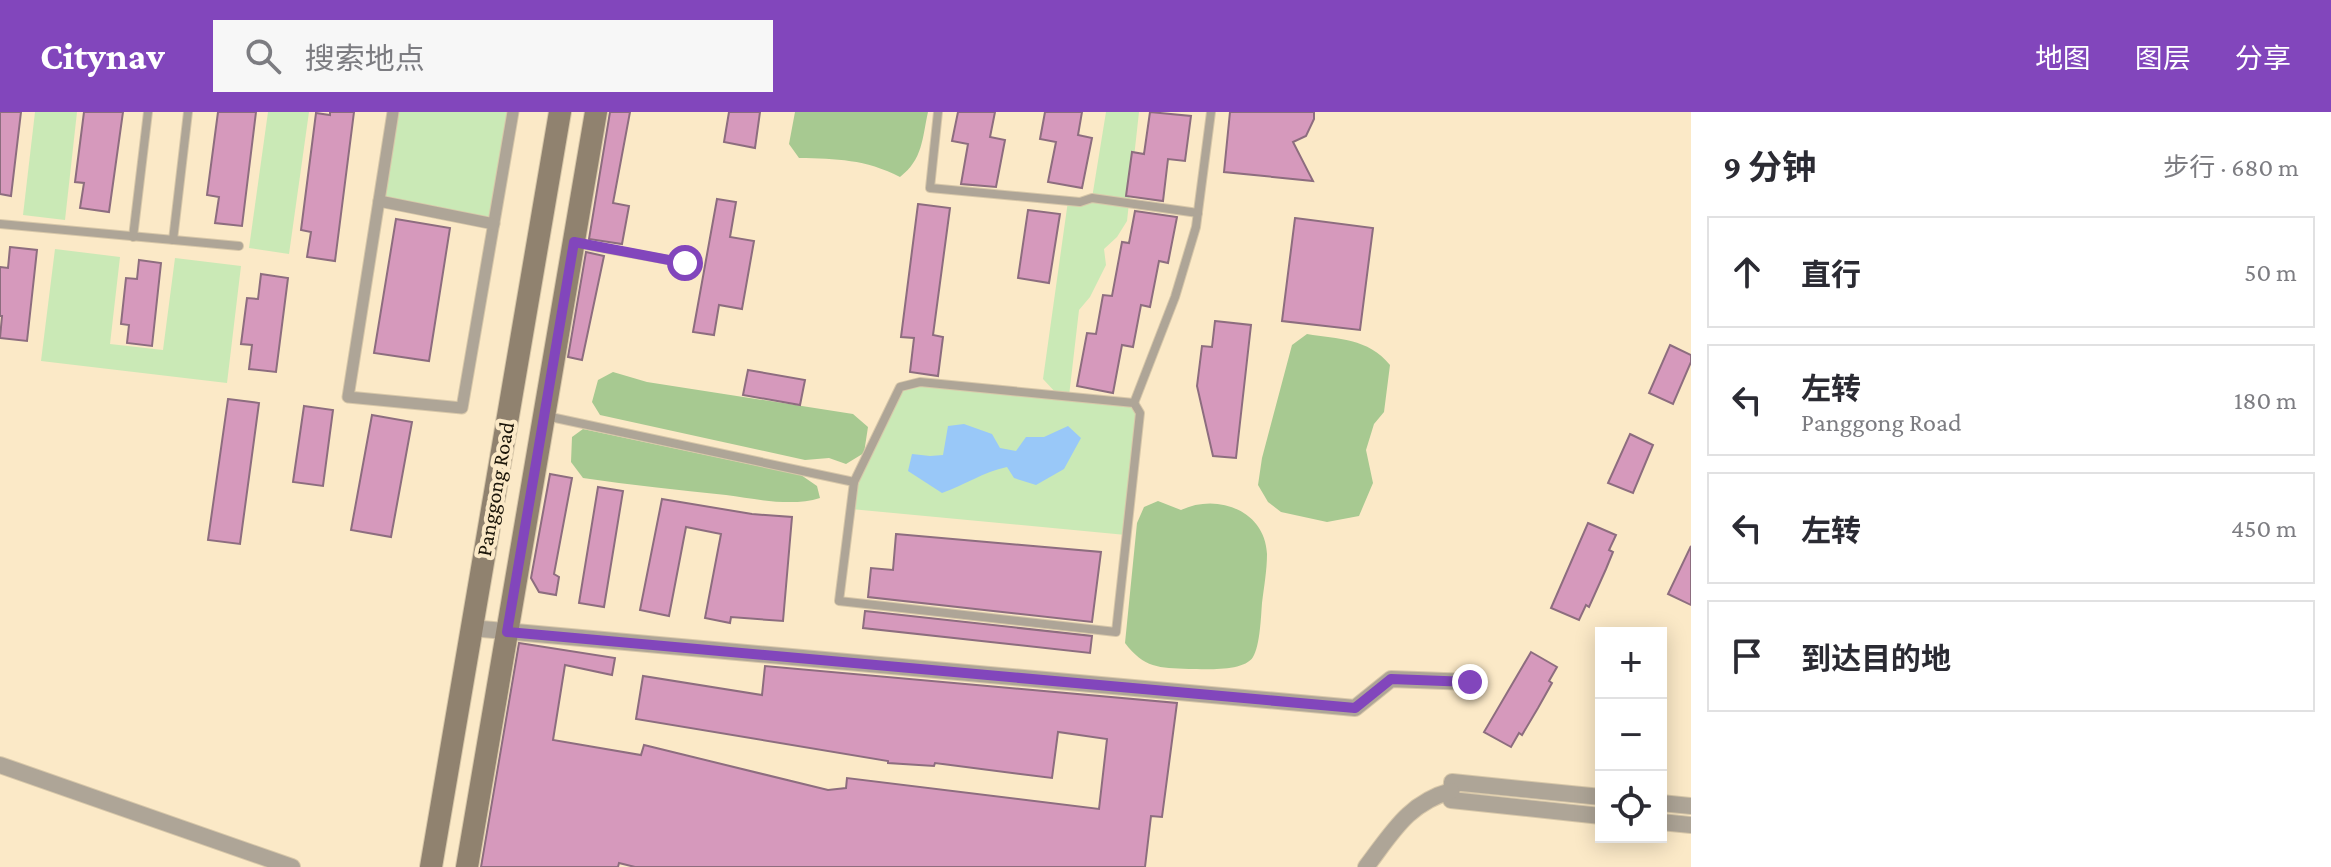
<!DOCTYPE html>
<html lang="zh">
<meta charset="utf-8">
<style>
:root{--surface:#fff;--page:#f7f7f7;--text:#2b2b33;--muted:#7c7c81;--line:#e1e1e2;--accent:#8246bc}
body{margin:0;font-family:"Crimson Pro","Noto Sans SC",serif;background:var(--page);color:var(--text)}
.controls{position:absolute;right:24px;bottom:24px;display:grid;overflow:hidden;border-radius:0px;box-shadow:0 4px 20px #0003}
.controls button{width:72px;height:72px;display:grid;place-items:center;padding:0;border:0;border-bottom:2px solid var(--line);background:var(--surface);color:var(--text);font:40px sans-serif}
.stop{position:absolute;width:24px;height:24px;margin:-18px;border:6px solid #8246bc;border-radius:50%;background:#fff}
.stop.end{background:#8246bc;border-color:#fff;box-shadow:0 2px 8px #0008}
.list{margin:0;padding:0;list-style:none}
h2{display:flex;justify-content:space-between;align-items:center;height:104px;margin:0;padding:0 32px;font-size:34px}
h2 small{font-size:26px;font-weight:400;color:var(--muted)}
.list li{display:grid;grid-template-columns:52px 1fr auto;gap:24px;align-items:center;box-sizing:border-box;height:112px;margin:0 16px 16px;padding:0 16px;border:2px solid var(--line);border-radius:0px}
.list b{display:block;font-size:30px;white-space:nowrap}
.list p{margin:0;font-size:26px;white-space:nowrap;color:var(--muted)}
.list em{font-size:26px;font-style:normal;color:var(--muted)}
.icon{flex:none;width:44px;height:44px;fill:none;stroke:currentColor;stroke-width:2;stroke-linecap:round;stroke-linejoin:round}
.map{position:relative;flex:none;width:1691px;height:755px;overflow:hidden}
header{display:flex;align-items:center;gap:48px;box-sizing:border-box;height:112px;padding:0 40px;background:var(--accent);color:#fff}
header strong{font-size:38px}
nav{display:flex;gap:44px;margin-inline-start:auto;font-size:28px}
.search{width:560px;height:72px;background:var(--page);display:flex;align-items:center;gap:20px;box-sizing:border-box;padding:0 28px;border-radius:0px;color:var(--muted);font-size:30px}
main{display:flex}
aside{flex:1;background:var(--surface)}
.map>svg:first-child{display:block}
.green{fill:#cae9b6}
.forest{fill:#a7c991}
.water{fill:#99c8f8}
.building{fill:#d699bc;stroke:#8d6d7f;stroke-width:2}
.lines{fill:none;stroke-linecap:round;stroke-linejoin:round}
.service-casing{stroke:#d7c7a9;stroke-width:10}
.pedestrian-casing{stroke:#d7c7a9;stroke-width:13}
.minor-casing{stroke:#d7c7a9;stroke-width:18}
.secondary-casing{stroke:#d7c7a9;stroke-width:24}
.service{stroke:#aea597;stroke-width:8}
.pedestrian{stroke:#aea597;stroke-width:11}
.minor{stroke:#aea597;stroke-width:16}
.secondary{stroke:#90826f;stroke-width:22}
.route{stroke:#8246bc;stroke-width:10}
.labels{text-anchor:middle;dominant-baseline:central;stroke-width:8;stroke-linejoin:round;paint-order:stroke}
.street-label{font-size:22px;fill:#1b1509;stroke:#fbe9c7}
</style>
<header>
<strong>Citynav</strong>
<div class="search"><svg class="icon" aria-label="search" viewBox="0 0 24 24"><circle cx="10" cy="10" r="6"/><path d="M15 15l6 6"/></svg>搜索地点</div>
<nav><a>地图</a><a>图层</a><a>分享</a></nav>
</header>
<main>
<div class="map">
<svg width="1691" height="755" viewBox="0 0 1691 755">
<rect width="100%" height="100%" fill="#fbe9c7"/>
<g class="green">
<polygon points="35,0 77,0 65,108 23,103"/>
<polygon points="268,0 309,0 289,142 249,136"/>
<polygon points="393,0 513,0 494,112 379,89"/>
<polygon points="1106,0 1139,0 1127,109 1117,125 1104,137 1106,153 1090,185 1079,198 1069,284 1134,291 1140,301 1126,423 851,397 854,370 900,275 920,270 1057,282 1043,267 1068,89 1092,86"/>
<polygon points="55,137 120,145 110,232 163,238 175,146 241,154 227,271 41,249"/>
</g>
<g class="forest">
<path d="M795,0H928C922,27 923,47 900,65C865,47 837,47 799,46L789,32Z"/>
<path d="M1307,222C1338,227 1368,226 1390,253L1384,300L1374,312L1366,338L1373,371L1359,404L1327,410L1281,400L1268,390L1258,373L1262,346L1292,233Z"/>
<polygon points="613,260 647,270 853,302 868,315 864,341 846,352 829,346 805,348 600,303 592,290 598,268"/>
<path d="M583,317L801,363L817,374L820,386C792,395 756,387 726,383C678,378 631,373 583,366L571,350L572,325Z"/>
<path d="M1158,389L1181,398C1217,381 1265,398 1267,442C1267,458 1264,475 1262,491C1261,504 1260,534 1253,545C1244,560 1204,557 1189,557C1159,556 1144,556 1125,531L1137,411L1144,395Z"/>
</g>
<path class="water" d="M964,312L992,322L1000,336L1016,339L1026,325H1044L1068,314L1081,326L1064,357L1036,373L1014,366L1007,355C983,360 965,373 942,381L908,359L912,342L930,344L943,343L948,314Z"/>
<g class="building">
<polygon points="0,0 21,0 11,84 0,82"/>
<polygon points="84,0 123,0 109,100 80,96 84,71 75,70"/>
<polygon points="218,0 256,0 242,114 215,111 219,85 207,83"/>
<polygon points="330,0 354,0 335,149 307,145 311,120 301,118 316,1 330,3"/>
<polygon points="610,0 630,0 613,91 629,94 622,132 589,127"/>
<polygon points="729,0 760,0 755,36 724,30"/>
<polygon points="958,0 995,0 990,25 1005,28 996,75 961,72 968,32 952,29"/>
<polygon points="1045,0 1082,0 1078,23 1092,26 1082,76 1048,70 1056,30 1040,27"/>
<polygon points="1150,0 1191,4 1185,49 1168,47 1163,89 1126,84 1132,40 1144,42"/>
<polygon points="1230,0 1314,0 1314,7 1306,24 1293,30 1313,69 1224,60"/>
<polygon points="717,87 736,90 730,125 754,129 742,197 719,193 714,223 693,220"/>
<polygon points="918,92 950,96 933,223 943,225 938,264 910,260 914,226 901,225"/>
<polygon points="1028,98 1060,102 1049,171 1018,166"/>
<polygon points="1135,99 1177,105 1168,151 1159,149 1150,195 1141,193 1133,235 1122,233 1113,281 1077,274 1087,221 1096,222 1103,183 1112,184 1122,130 1129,131"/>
<polygon points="1295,106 1373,116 1360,218 1282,209"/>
<polygon points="396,107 450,116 429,249 374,241"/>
<polygon points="10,135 37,138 27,229 0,226 2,204 0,204 0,155 8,156"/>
<polygon points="586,140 604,144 582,248 568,245"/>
<polygon points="139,148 161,151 152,234 127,231 129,213 121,212 126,166 137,167"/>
<polygon points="261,162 288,166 276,260 249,257 252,233 241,232 247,186 258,187"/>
<polygon points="1215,209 1251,213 1236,346 1213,344 1197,274 1202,234 1212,235"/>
<polygon points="1670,233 1691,243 1691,250 1673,292 1649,281"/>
<polygon points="748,258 805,268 800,293 743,283"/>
<polygon points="228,287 259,291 240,432 208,428"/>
<polygon points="304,294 333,298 323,374 293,370"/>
<polygon points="372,303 412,310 391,425 351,418"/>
<polygon points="1630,322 1653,333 1633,381 1608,371"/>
<polygon points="550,362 572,366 554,462 559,465 556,483 539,480 531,466"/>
<polygon points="598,375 623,379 604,495 579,491"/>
<polygon points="662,387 752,402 792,405 783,509 731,505 730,511 705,506 721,422 686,415 669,504 640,498"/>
<polygon points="1588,411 1616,423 1609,438 1613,440 1606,457 1589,495 1586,493 1579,508 1551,496"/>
<polygon points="896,422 1101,440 1092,510 868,485 871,456 893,458"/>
<polygon points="1691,434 1691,493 1668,482"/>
<polygon points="865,499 1092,524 1090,541 863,516"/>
<polygon points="519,531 615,546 612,563 565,553 553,628 641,643 644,633 828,678 846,676 847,666 1099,697 1107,627 1058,620 1052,666 935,651 934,654 888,651 888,649 636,607 643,564 762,583 765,554 1177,591 1162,705 1151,704 1145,755 635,755 619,751 618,755 481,755"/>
<polygon points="1531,540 1557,555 1549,569 1552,571 1538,596 1522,623 1519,621 1511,635 1484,620"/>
</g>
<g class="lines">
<g class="service-casing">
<g id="service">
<polyline points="938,0 930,76 1080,90 1092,86 1198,101"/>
<polyline points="0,112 239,134"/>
<polyline points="133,125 148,0"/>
<polyline points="173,128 188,0"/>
<polyline points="574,131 685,151"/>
<polygon points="920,270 1134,291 1140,301 1116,520 839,489 854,370 900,275"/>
<polyline points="1134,291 1175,185 1196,115 1211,0"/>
<polyline points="546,304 854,370"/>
</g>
</g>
<g class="pedestrian-casing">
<g id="pedestrian">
<polyline points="393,0 348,285 462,296 513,0"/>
<polyline points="379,89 494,112"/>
</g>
</g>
<g class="minor-casing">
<g id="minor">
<polyline points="471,516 1355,596 1391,567 1470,570"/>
<polyline points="0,653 292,755"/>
<polyline points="1601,685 1452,670 1451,688 1601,704"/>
<polyline points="1661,691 1691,694"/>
<polyline points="1661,710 1691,713"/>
<path d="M1366,755C1392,721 1408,691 1451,679"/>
</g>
</g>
<g class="secondary-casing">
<g id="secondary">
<polyline points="431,755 560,0"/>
<polyline points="467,755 596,0"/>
</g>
</g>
<use href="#service" class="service"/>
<use href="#pedestrian" class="pedestrian"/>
<use href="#minor" class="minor"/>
<use href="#secondary" class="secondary"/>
</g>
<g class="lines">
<polyline class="route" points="685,151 574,130 507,520 1355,596 1391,567 1470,570"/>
</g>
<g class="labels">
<g class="street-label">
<text transform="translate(495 377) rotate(-80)">Panggong Road</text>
</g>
</g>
</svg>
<div class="controls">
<button>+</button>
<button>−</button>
<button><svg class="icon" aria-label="locate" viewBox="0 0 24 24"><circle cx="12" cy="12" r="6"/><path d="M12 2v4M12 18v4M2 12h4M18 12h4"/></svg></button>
</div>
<div class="stop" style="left:685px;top:151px"></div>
<div class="stop end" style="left:1470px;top:570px"></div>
</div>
<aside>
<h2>9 分钟<small>步行 · 680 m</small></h2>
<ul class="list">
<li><svg class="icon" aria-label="ahead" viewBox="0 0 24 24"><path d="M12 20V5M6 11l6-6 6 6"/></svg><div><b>直行</b></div><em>50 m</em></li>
<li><svg class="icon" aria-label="left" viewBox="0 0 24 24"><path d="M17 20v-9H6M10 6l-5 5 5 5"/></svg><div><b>左转</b><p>Panggong Road</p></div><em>180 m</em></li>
<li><svg class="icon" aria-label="left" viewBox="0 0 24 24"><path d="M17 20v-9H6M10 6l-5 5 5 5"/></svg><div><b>左转</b></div><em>450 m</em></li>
<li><svg class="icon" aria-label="arrive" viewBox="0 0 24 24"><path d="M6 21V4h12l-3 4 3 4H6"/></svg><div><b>到达目的地</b></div></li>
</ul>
</aside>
</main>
